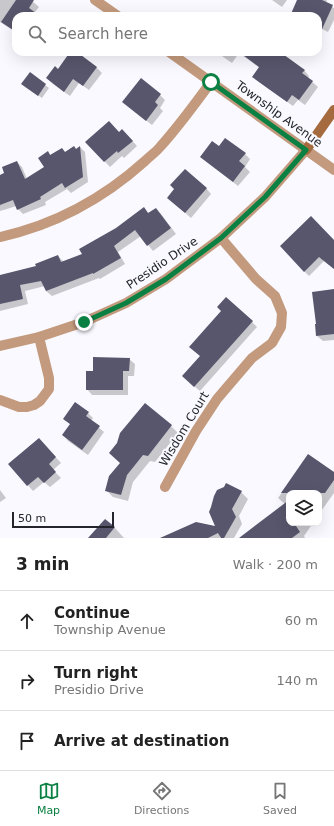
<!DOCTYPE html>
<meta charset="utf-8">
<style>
:root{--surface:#fff;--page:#f6f6f6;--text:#222;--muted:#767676;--line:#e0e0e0;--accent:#0b8043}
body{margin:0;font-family:"DejaVu Sans",sans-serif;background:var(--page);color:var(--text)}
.controls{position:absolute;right:12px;bottom:12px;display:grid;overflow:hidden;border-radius:8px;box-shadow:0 4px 16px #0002}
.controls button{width:36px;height:36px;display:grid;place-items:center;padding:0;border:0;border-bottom:1px solid var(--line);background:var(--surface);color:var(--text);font:20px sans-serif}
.scale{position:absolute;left:12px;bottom:10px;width:102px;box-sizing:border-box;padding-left:4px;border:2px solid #24242d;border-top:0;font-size:11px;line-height:14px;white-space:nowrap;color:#24242d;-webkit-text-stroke:3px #f9f9ff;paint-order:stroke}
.stop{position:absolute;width:12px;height:12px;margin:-9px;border:3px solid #0b8043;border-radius:50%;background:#fff}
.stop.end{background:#0b8043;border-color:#fff;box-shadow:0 1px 4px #0008}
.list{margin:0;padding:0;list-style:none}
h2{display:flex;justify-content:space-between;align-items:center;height:52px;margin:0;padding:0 16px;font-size:17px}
h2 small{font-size:13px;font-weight:400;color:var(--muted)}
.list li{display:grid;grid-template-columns:26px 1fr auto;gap:12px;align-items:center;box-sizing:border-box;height:60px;padding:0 16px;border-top:1px solid var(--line)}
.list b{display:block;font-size:15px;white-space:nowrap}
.list p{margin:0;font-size:13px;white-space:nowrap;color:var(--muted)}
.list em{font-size:13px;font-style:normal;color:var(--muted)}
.icon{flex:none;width:22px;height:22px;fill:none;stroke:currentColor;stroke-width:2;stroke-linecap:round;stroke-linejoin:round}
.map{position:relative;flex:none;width:334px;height:538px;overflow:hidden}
.search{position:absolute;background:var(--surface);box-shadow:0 4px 16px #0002;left:12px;right:12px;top:12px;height:44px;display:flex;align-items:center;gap:10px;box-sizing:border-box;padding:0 14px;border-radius:12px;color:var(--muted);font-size:15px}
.sheet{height:232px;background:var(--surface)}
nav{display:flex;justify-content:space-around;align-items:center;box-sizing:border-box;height:56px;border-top:1px solid var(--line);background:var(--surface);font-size:11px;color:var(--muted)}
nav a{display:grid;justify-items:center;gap:2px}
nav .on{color:var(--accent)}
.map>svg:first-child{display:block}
.shadow{fill:#0003}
.building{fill:#57566c}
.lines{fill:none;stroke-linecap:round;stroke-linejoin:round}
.street{stroke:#c39a7d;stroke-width:10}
.secondary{stroke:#a56a3d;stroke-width:10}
.route{stroke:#0b8043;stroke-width:5}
.labels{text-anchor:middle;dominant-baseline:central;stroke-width:4;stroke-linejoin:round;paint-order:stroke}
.street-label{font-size:12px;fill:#24242d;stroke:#f9f9ff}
</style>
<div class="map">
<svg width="334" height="538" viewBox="0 0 334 538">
<rect width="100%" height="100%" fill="#f9f9ff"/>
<g class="shadow">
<polygon points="0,0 31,0 39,7 34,13 38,16 16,16 16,32 0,22"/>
<polygon points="272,0 287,0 282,7"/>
<polygon points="298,0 327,0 326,3 334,8 334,20 328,32 318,27 318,16 291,16"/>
<polygon points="72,52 75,52 96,67 102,73 89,90 79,83 70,96 53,84 47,78 59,70"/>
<polygon points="216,52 278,52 304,70 309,76 308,78 318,87 305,105 298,100 293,106 259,82 254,77 260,68 239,53 232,63"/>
<polygon points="30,73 49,88 42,98 26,87"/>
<polygon points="160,95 165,100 160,108 163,111 152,125 129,107 124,102"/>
<polygon points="119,133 127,135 137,146 124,158 122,156 110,167 86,142"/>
<polygon points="80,147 85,152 88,182 71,193 67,189 45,202 46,205 23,214 18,209 16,206 7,209 0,211 0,176 5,174 17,162 22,167 27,179 45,167 48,152 51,156 77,150"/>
<polygon points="219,148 245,154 250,159 245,167 250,172 238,186 207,162"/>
<polygon points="206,188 211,194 191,218 174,203"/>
<polygon points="144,208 149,214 155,209 161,214 176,234 153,251 141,236 118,252 125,264 100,279 99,278 52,296 46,291 45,286 25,291 28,304 0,311 0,276 37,267 58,256 64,262 83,255"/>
<polygon points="334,241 334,269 324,261 309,276 304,271"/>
<polygon points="334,290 334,340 323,341 317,336"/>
<polygon points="252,322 257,327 200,391 189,382"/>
<polygon points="129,359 135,364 134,376 128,376 128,395 92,395 87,389 94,372"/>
<polygon points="145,404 171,426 178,433 155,462 150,461 133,482 128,501 113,497 106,490 121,463"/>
<polygon points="88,413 93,418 91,421 104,432 88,455 68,441 63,435 71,425 64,419"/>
<polygon points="39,439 61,463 53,470 61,478 50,487 44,482 33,491 10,465"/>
<polygon points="309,455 334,473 334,493 319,514 319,493 289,493 289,523 313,523 304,536 305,538 250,538 285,504 278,498"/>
<polygon points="0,490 6,498 0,502"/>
<polygon points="241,492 248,499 239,516 242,524 234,538 222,538 221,536 220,538 173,538 214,527"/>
<polygon points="105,520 115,528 124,538 90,538"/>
</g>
<g class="building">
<polygon points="16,0 34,0 29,8 40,16 16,16 16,32 1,22"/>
<polygon points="297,0 322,0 333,5 318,38 318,16 290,16"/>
<polygon points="70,52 77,52 97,67 83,86 73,79 64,92 46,78 55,66 58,69"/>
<polygon points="239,52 280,52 305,70 302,73 313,81 299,100 292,95 287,102 252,77 259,67"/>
<polygon points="30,72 46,84 38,96 21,84"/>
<polygon points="141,78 161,94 155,102 158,105 146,121 122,102"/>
<polygon points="109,121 119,132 122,129 133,141 118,153 117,151 104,162 85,142"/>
<polygon points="225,138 246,153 239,161 245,166 233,182 200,157 212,141 219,146"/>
<polygon points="74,146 76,149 80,146 83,177 65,188 62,183 40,197 41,199 17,210 13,200 0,205 0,175 4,173 2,167 17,161 25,179 44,167 38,158 48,151 50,155 62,148 65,152"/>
<polygon points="185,169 207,188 185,213 167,198 174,189 170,185"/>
<polygon points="144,207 148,213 156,208 171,228 147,246 135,230 114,246 121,258 93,274 93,273 46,291 41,281 20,285 23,299 0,304 0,275 36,266 35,264 58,255 61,262 82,254 79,249 116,228"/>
<polygon points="311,216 334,240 334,269 319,257 304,272 280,246"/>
<polygon points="334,289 334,334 316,336 315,324 316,324 312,292"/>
<polygon points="226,297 253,321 194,387 182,376 200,356 189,347 221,311 217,307"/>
<polygon points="93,357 130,358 129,371 123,371 123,390 86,390 86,371 93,371"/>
<polygon points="75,402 89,412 86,416 100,426 82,450 62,435 70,424 63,419"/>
<polygon points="145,403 172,425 148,456 143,455 127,475 121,495 105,491 109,476 120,463 109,453 117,443 120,433"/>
<polygon points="39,438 56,457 49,464 56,472 44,483 38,477 27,486 8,464"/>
<polygon points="308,454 334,472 334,480 325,493 281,493"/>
<polygon points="226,483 242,491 232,509 236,517 224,538 221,538 218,533 208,538 160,538 196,522 215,526 209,512 211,507 214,496 217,490 224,487"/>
<polygon points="289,500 289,523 294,523 300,532 292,538 239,538"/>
<polygon points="105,519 115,527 106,538 88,538"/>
</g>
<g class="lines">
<g class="street">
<polyline points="95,0 118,16"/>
<polyline points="169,52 334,170"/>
<path d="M0,237C54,225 104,198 145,161C150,156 156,152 160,147C179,126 195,104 211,82"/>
<polyline points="0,346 39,337 84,322 126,303 166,279 221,238 265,197 306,150"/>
<polyline points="0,400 19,407 27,407 34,405 40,401 49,389 49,378 39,337"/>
<polyline points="165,487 196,431 217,399 252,358 272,343 281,327 282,313 275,296 256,279 221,238"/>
</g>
<polyline class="secondary" points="306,150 334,110"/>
</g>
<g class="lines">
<polyline class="route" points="84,322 126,303 166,279 221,238 265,197 306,150 211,82"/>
</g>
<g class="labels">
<g class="street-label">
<text transform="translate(279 114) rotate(36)">Township Avenue</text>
<text transform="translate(162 263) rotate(-34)">Presidio Drive</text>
<text transform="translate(184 429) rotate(-59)">Wisdom Court</text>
</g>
</g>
</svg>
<div class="controls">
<button><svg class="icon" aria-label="layers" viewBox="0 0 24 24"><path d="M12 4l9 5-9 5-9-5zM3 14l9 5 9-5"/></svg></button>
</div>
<div class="scale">50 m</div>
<div class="stop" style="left:211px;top:82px"></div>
<div class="stop end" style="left:84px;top:322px"></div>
<div class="search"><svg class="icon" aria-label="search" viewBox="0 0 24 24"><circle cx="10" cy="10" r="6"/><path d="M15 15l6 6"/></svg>Search here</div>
</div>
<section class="sheet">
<h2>3 min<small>Walk · 200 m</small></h2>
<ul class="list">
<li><svg class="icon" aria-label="ahead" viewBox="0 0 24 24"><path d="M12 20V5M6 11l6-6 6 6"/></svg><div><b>Continue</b><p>Township Avenue</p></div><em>60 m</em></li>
<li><svg class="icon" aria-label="right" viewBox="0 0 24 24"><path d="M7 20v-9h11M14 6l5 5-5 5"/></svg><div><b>Turn right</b><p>Presidio Drive</p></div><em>140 m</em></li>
<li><svg class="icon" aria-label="arrive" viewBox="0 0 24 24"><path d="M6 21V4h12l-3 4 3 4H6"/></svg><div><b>Arrive at destination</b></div></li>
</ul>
</section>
<nav>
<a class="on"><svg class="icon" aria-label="map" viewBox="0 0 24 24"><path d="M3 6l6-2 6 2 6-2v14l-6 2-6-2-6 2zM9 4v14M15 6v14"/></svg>Map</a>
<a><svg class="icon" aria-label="directions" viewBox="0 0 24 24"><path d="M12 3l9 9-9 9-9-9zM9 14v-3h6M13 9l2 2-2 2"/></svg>Directions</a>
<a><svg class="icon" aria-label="saved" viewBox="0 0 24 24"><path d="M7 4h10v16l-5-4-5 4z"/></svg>Saved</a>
</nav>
